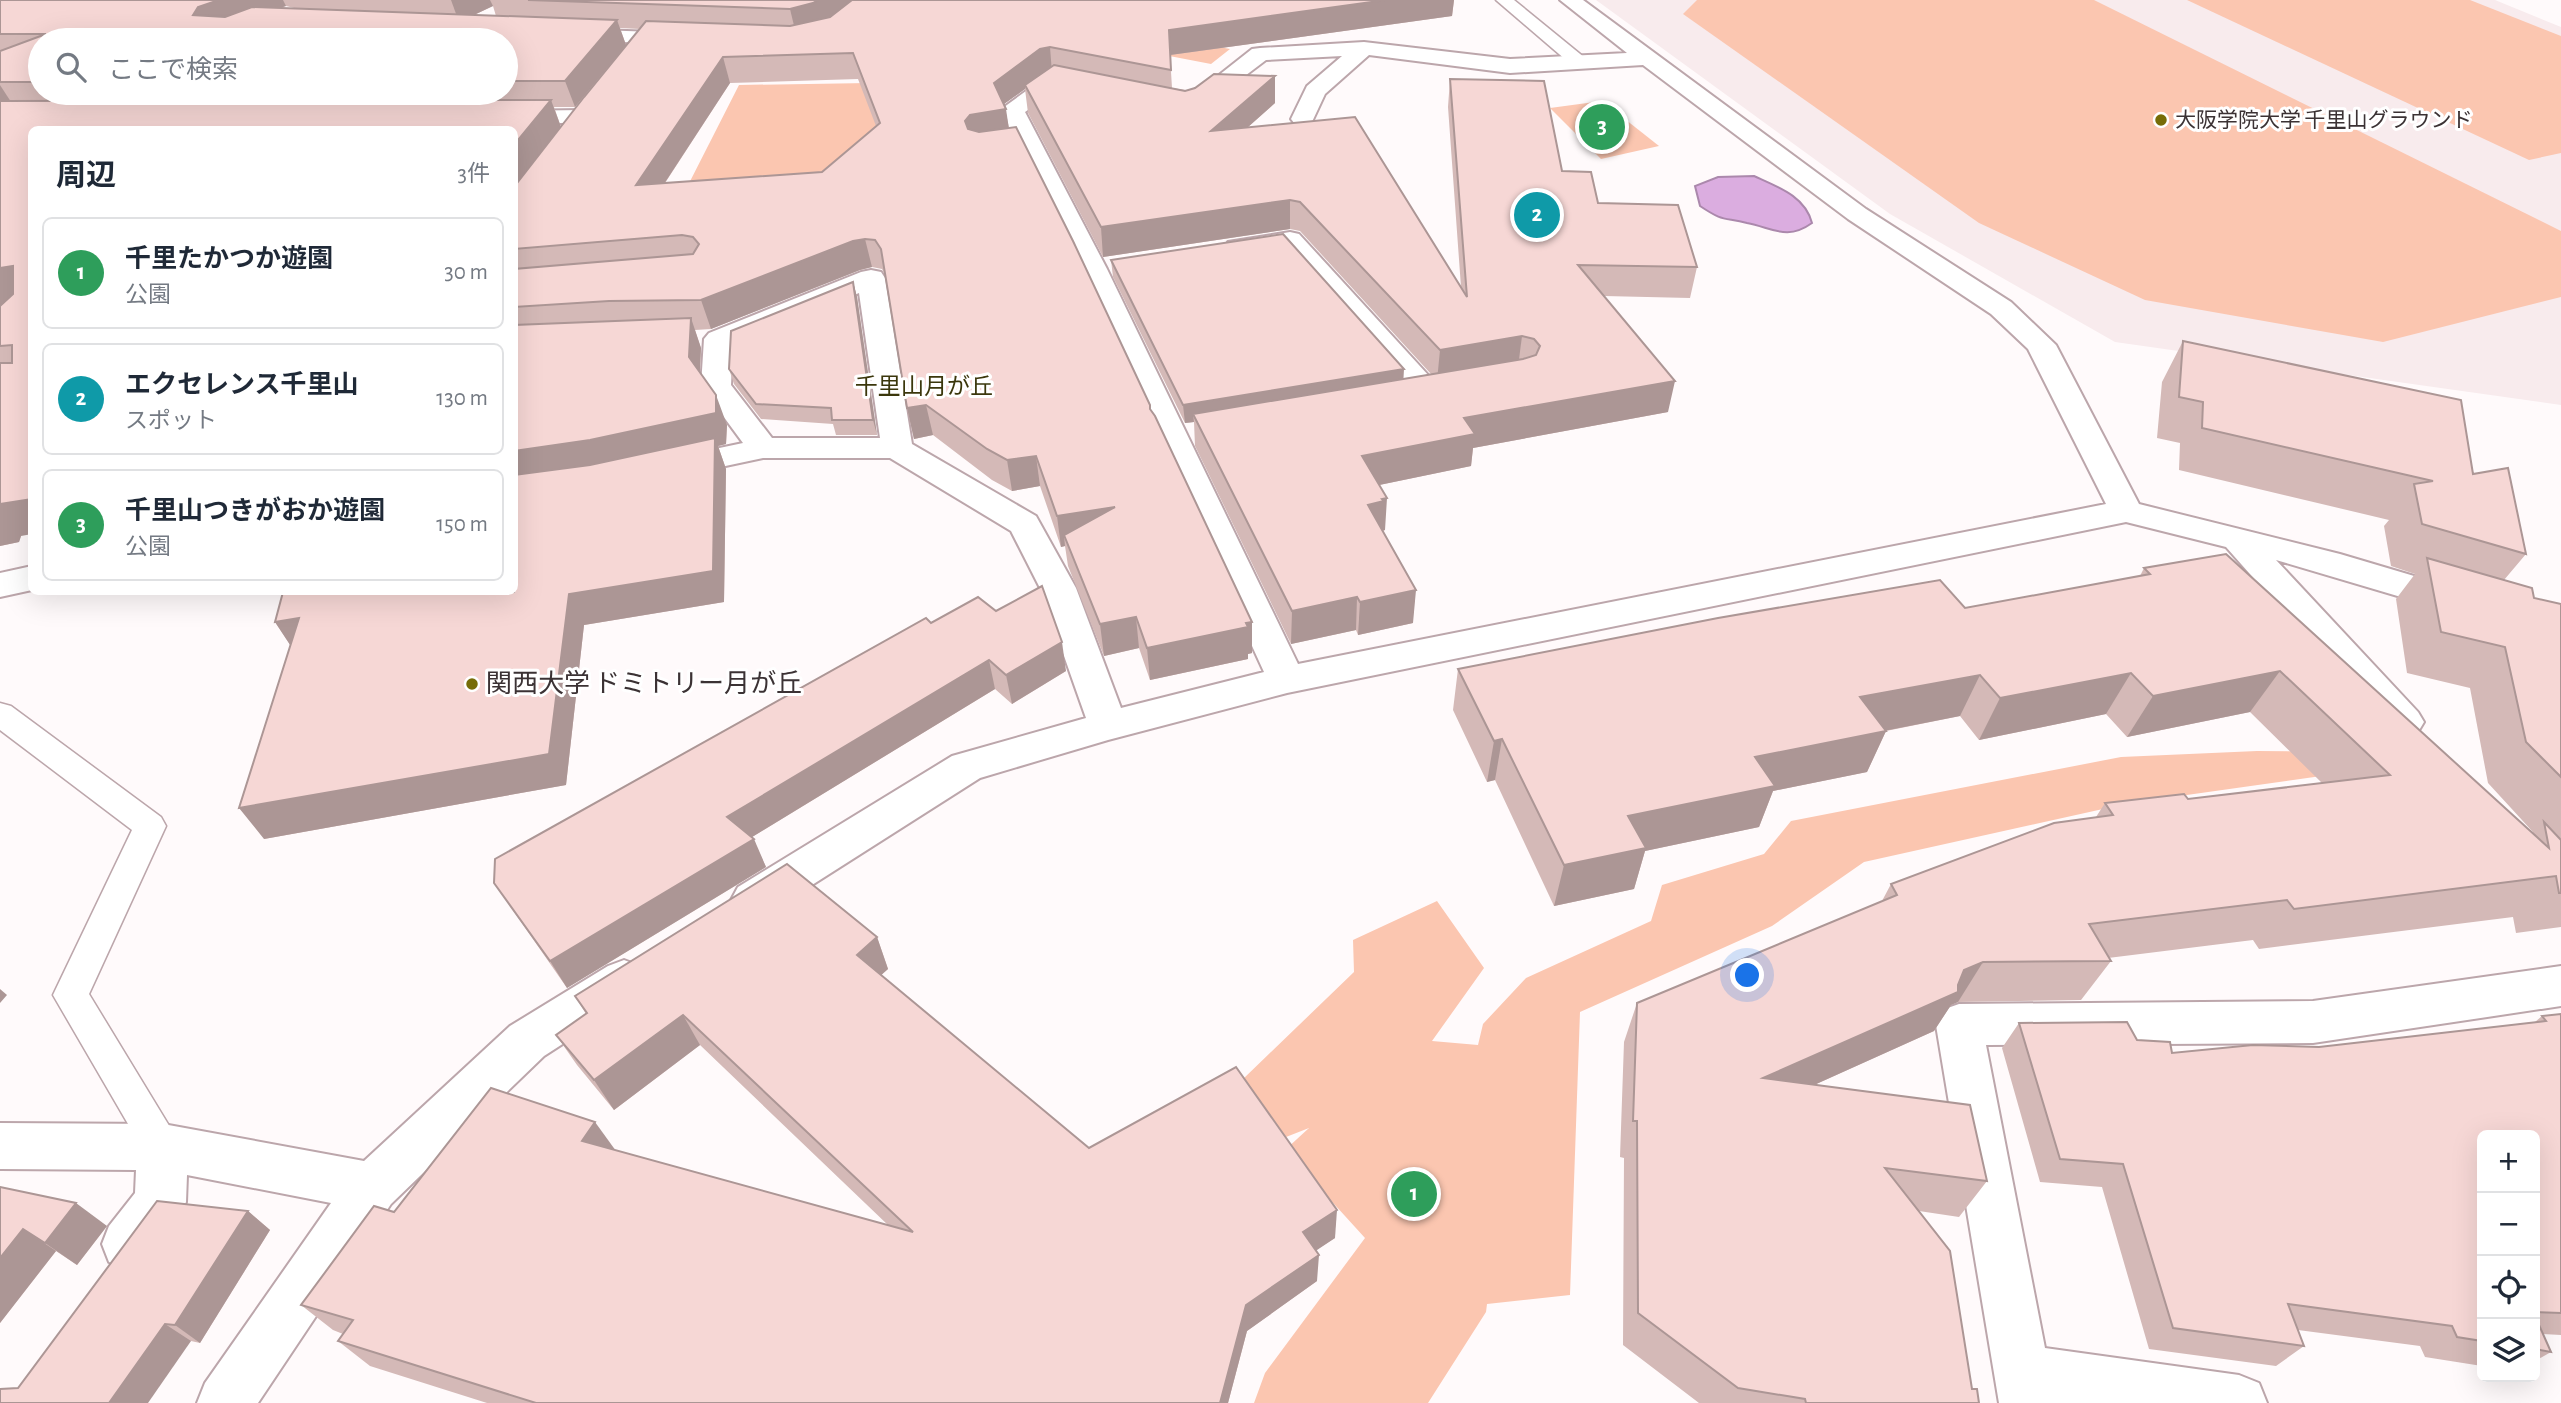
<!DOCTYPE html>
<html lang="ja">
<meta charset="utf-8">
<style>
:root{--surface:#fff;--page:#f6f6f7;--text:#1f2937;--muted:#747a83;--line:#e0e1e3;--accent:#7c3aed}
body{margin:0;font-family:"Alegreya Sans","Noto Sans JP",sans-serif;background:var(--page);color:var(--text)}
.controls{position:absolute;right:21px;bottom:21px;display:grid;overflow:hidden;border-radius:10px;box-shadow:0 7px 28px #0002}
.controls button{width:63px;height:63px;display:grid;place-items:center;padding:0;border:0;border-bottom:2px solid var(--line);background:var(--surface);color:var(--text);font:35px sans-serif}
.you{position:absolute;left:1748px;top:976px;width:24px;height:24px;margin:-18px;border:5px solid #fff;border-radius:50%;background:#1a73e8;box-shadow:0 0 0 10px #1a73e833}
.badge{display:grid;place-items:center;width:46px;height:46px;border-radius:50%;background:var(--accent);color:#fff;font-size:23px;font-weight:700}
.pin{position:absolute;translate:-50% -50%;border:4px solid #fff;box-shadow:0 2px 7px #0006}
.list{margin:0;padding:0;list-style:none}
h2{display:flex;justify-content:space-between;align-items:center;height:91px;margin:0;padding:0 28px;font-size:30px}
h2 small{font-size:23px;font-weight:400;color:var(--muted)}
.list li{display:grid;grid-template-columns:46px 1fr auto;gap:21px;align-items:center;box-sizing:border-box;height:112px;margin:0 14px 14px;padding:0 14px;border:2px solid var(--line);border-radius:10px}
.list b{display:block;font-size:26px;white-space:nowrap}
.list p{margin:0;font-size:23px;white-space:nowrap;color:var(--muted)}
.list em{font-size:23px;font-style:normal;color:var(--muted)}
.icon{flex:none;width:38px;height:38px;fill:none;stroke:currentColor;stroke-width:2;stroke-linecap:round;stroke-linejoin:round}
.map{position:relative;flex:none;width:2561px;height:1403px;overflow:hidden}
.search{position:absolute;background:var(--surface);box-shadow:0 7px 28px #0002;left:28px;top:28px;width:490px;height:77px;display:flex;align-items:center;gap:18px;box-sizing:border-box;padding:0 24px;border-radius:38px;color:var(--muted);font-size:26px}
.panel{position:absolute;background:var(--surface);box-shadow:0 7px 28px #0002;left:28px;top:126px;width:490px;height:469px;border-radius:10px}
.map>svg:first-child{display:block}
.built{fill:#f8ebed}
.green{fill:#fbc6b0}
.water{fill:#dbade0;stroke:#ab88ac;stroke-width:2}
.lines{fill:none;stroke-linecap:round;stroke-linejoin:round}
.service-casing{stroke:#bca6ab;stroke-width:3}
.minor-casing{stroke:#bca6ab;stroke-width:4}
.service{fill:#fff;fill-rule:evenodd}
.minor{fill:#fff;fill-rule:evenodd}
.wall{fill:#d4b9b7;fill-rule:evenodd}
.shaded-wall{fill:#ac9695}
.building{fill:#f6d7d5;stroke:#ac9695;stroke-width:2;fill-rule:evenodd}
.poi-dot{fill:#766c07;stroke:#fff;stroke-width:2.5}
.labels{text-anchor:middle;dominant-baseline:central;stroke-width:6;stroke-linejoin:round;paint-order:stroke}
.far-poi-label{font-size:21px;fill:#3b3234;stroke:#fff;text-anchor:start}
.far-neighbourhood-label{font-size:23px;fill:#3b370c;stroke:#fff}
.poi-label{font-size:26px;fill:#3b3234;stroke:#fff;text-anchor:start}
</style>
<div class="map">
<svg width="2561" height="1403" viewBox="0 0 2561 1403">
<rect width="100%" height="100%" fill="#fffafb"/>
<polygon class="built" points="1596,0 2495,0 2561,27 2561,405 2115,342 1890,214"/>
<g class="green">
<polygon points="1697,0 2094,0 2561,231 2561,297 2383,342 2145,300 1979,223 1683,14"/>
<polygon points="2187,0 2470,0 2561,36 2561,153 2529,160"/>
<polygon points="979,1 1230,49 1211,64 1029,29 881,213 680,201 739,85 869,83"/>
<polygon points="1602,101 1659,146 1601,159 1550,108"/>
<polygon points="2257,751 2352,752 2371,769 2130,803 1864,862 1772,926 1580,1012 1570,1295 1487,1304 1486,1312 1428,1403 1254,1403 1265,1373 1365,1238 1285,1150 1309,1128 1286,1137 1242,1080 1354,972 1353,940 1437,901 1484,968 1432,1041 1478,1045 1483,1024 1526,978 1651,921 1662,885 1764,854 1791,821 2121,757"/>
</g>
<path class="water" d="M1754,176C1778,187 1805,196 1812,223C1787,241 1773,228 1747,223C1722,217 1724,222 1700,206L1695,186L1718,177Z"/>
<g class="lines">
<g class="service-casing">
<g id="service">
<polygon points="1496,0 1514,0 1585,58 1587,62 1585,66 1573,66"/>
<polygon points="0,703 11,706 161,817 166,826 89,994 182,1147 177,1160 163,1165 149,1160 53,995 132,830 0,730"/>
</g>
</g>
<g class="minor-casing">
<g id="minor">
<path d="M1560,0H1583L1866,209L2011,302L2056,345L2139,504L2340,554L2468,592L2473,601L2468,610L2455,613L2276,560L2418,712L2424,722L2418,732L2404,736L2390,732L2226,547L2126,522L1287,693L1108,740L980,778L768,913L753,918L738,913L731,900L738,887L952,756L1086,718L1040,588L1011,531L890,458H763L669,478L658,475L653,468L658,461L743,443L701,386L704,339L709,333L861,272L871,270L881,272L885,278L912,444L1036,516L1076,588L1121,708L1264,672L1079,269L1000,110L1044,78C1056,75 1068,79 1080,82L1083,87L1080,92L1072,94L1056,91L1025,112L1107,269L1298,664L2106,504L2028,349L1991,314L1848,219L1643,65L1510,73L1369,55L1325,94L1311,124H1295L1291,119L1307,86L1342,56L1266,60L1200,110H1184L1181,105L1252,49L1260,48L1364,42L1510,59L1627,53ZM859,293L880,438H772L731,385L733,344Z"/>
<polygon points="569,29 684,33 692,34 695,39 692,44 684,45 562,39 558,35 562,31"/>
<polygon points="583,110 591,112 595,117 591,122 504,125 496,123 492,118 496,113 504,111"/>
<polygon points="1290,232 1299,234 1440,388 1444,394 1440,400 1429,403 1418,400 1284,249 1237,256 1228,254 1224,248 1228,242"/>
<polygon points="32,566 32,590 0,597 0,573"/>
<polygon points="624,960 640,966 647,980 640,994 544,1056 391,1204 258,1403 197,1403 205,1383 331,1203 187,1175 186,1202 178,1220 147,1262 128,1270 109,1262 102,1244 109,1226 135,1193 136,1170 0,1169 0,1123 163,1124 364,1161 510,1026 608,966"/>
<polygon points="2561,966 2561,1006 2313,1043 1986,1045 2045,1348 2239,1375 2259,1383 2267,1403 1999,1403 1936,1025 1942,1010 1959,1004 2313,1001"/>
</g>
</g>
<use href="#service" class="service"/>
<use href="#minor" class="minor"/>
</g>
<g class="wall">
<path d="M0,0H1454L1452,16L1170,55L1172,88L1275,103L1248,127L1461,287L1448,107L1450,79L1562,171L1598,203L1697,267L1690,298L1604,296L1668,412L1473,448L1471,466L1379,485L1385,530L1382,531L1413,623L1358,635L1356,630L1291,644L1195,446L1194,422L1185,423L1113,277L1111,260L1403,379L1431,374L1300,231L1290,229L1103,257L1028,113L1025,89L1004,104L1009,128L1151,411L1252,622V653L1248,654V659L1150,680L1139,648L1104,656L1068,566L1065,546L1061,547L1040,486L1012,491L992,480L933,435L914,439L907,408L885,275L882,269L872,267L860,270L711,329L695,330L701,348L700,372L727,425L726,444L718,446L726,469L724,602L584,625L566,785L264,839L291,646L275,622L514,592V187L640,29L620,28L626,45L575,107H554L561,127L32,130L21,536L19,542L0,546ZM286,6L294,8L295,9L278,8ZM493,6L496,16L474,15ZM40,40H506V93H40ZM858,79L876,126L822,172L665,183L730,83Z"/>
<polygon points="853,282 857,297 877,435 836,435 833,424 761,419 734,384 729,369"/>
<polygon points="2183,341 2473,474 2526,554 2504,580 2534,598 2561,604 2561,927 2516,933 2513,917 2259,949 2253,940 2108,958 2111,961 2081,1000 1958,1002 1951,1005 1934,1031 1814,1085 1987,1181 1959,1217 1919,1211 1972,1389 1979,1403 1699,1403 1623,1345 1624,1158 1620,1157 1624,1042 1637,1003 1882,901 1891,884 2096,817 2105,803 2188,799 2322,783 2250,712 2127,737 2106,714 1979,740 1960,716 1886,731 1867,772 1773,791 1759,827 1645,851 1634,889 1554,906 1495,780 1487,782 1453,710 1458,669 1965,608 2140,576 2144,568 2533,832 2488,783 2470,688 2407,673 2396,599 2415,574 2391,566 2384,526 2389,520 2179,470 2180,443 2157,438 2162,382"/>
<polygon points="931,623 1066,671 1012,704 995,689 752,837 766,867 567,988 494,883"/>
<polygon points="877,937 888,969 881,975 1089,1148 1335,1238 1316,1250 1317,1281 1247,1331 1228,1403 487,1403 370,1366 338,1341 343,1334 333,1330 301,1305 394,1212 616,1151 889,1226 700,1045 614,1110 577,1065 556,1035 586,1014 575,996"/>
<polygon points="2561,1014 2561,1335 2543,1334 2551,1352 2535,1361 2535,1135 2482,1135 2482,1366 2425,1357 2420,1346 2298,1330 2304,1346 2276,1366 2149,1349 2102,1187 2040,1182 2002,1048 2019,1023 2137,1040 2172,1053 2319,1047 2535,1022 2542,1016"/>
<polygon points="0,1187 107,1226 77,1265 56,1251 0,1323"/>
<polygon points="248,1211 270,1230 200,1343 191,1341 18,1388"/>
</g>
<g class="shaded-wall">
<polygon points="219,0 283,0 286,6 211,33 193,15 198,7"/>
<polygon points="451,0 490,0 493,6 459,22"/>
<polygon points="818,0 859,0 819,29 796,34 790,9"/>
<polygon points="1386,0 1454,0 1452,16 1170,55 1169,30"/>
<polygon points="617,20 626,45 575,107 565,81"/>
<polygon points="1050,47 1052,73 1025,85 1025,89 997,109 994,83 1040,49"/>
<polygon points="723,57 730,83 645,213 636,185"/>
<polygon points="1275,76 1275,103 1212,159 1211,131"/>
<polygon points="0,85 15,108 0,117"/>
<polygon points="551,100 561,127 514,187 514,145"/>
<polygon points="1006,109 1010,136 975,142 965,121 970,115"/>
<polygon points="1290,200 1290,229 1103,257 1101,227"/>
<polygon points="865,239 872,267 860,270 711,329 701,300 853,241"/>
<polygon points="13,266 32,292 0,317 0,268"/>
<polygon points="853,282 857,297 877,435 873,420"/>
<polygon points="691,318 701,348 699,388 689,357"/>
<polygon points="1522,336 1518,367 1437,381 1440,350"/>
<polygon points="1404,369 1403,387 1193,414 1194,422 1185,423 1183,405"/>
<polygon points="1675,381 1668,412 1473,448 1471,466 1360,489 1362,456 1464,418"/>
<polygon points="716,395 727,425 726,444 718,446 726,469 724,602 584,625 566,785 264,839 239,808 514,484 514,451"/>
<polygon points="926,405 933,435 914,439 907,408"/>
<polygon points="1036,456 1040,486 1012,491 1007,460"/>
<polygon points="1387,498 1385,530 1382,531 1368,505"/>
<polygon points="32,499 32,534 21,536 19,542 0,546 0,504"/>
<polygon points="1115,507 1064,535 1065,546 1061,547 1057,516"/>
<polygon points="1416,590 1413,623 1358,635 1360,602"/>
<polygon points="1357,597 1356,630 1291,644 1292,611"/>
<polygon points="1136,617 1139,648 1104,656 1100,624"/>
<polygon points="299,618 296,654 275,622"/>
<polygon points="1252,622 1252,653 1248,654 1248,659 1150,680 1147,648"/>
<polygon points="1062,642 1066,671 1012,704 1006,675"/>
<polygon points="989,660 995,689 739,845 727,817"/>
<polygon points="2280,671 2250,712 2127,737 2153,696"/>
<polygon points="2131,673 2106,714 1979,740 2000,698"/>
<polygon points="1980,675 1960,716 1843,739 1860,697"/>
<polygon points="1886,731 1867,772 1773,791 1759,827 1645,851 1634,889 1554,906 1564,865 1628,816 1755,757"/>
<polygon points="1502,739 1495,780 1487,782 1494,741"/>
<polygon points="754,839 766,867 567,988 550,961"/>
<polygon points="877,937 888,969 869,986 857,955"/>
<polygon points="1983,962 1958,1002 1951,1005 1934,1031 1745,1116 1763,1078 1964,970"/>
<polygon points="0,989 7,995 0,1003"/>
<polygon points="683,1015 700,1045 614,1110 594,1080"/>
<polygon points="595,1122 616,1151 582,1141"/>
<polygon points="76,1203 107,1226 77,1265 45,1243"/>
<polygon points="1337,1210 1335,1238 1302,1260 1303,1232"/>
<polygon points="248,1211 270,1230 200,1343 175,1325"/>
<polygon points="23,1229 56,1251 0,1323 0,1258"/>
<polygon points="1319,1255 1317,1281 1247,1331 1228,1403 1220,1403 1246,1305"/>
<polygon points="165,1324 191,1341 148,1403 109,1403"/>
</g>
<g class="building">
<polygon points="0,0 219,0 198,7 193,15 225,17 252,7 617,20 565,81 506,81 506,40 40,40 40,82 0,82 0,51 46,34 0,34"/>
<polygon points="528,0 818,0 813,3 790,9"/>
<path d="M852,0H1386L1169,30L1171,70L1050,47L1040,49L994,83L1006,109L970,115L965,121L968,129L979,132L1016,127L1073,241L1150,405V409L1155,416L1252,622L1246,623L1248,627L1147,648L1136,617L1100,624L1064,535L1115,507L1057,516L1036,456L1007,460L987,449L926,405L907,408L881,249L875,240L865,239L853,241L701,300L609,301L514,307V269L693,254L699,244L693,237L682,235L514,249V187L584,97L646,21L790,26L830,17ZM853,53L880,123L822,172L636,185L723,57Z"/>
<polygon points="1054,65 1185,91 1195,88 1214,74 1275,76 1211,131 1355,117 1467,297 1450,79 1544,81 1562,171 1591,172 1598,203 1678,205 1697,267 1578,265 1675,381 1464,418 1475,434 1362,456 1387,498 1382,499 1384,501 1368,505 1416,590 1360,602 1357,597 1292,611 1193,414 1523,359 1536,355 1540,346 1534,339 1522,336 1440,350 1300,202 1290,200 1101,227 1025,85"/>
<polygon points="551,100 514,145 514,130 32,130 32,499 0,504 0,363 12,363 12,345 0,346 0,306 13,294 13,266 0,268 0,101"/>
<polygon points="1283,234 1404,369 1183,405 1111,260"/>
<polygon points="853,282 873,420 832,420 831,408 756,404 729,369 731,331"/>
<polygon points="691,318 689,357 716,395 716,413 590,440 514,451 514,325"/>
<polygon points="2183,341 2461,400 2473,474 2508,468 2526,554 2422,524 2414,484 2433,481 2202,428 2203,402 2179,397"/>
<polygon points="715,438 713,571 569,594 549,754 239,808 299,618 275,622 283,592 514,592 514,475 590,465"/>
<polygon points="2226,554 2549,848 2544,822 2561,840 2561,893 2559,893 2556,876 2294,909 2287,900 2089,924 2111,961 1983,962 1964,970 1958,985 1958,992 1763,1078 1970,1105 1987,1181 1885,1168 1950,1251 1972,1389 1977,1389 1979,1403 1806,1403 1805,1399 1738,1388 1638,1313 1637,1121 1633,1121 1637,1003 1897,895 1891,884 2054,823 2113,815 2105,803 2184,794 2188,799 2390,775 2280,671 2153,696 2131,673 2000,698 1980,675 1860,697 1886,731 1755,757 1775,786 1628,816 1646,848 1564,865 1502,739 1494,741 1458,669 1718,618 1940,580 1965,608 2150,574 2144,568"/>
<polygon points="2427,558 2532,588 2534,598 2561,604 2561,777 2526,742 2505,647 2441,632"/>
<polygon points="1042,586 1062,642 1006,675 989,660 727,817 754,839 550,961 494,883 495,859 926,618 931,623 978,597 996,611"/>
<polygon points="787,864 877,937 857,955 1089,1148 1236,1067 1337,1210 1303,1232 1319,1255 1246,1305 1220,1403 536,1403 338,1341 353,1320 301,1305 374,1206 394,1212 491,1088 595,1122 582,1141 913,1232 683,1015 594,1080 556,1035 587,1013 575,996"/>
<polygon points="2561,1014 2561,1313 2535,1312 2535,1135 2482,1135 2482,1341 2457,1337 2452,1326 2288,1304 2304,1346 2173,1328 2123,1164 2060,1159 2019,1023 2127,1022 2137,1040 2170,1042 2172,1053 2253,1045 2319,1047 2546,1021 2542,1016"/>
<polygon points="0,1187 76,1203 45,1243 23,1229 0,1258"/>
<polygon points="157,1201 248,1211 175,1325 165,1324 109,1403 0,1403 0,1389 18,1388"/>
<polygon points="2535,1316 2551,1352 2535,1349"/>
</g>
<g class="poi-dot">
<circle cx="2161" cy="120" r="7"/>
<circle cx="472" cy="684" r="7"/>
</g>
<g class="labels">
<g class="far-poi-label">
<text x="2175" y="120">大阪学院大学 千里山グラウンド</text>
</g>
<g class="far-neighbourhood-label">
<text x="924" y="387">千里山月が丘</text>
</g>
<g class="poi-label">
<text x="486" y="684">関西大学 ドミトリー月が丘</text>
</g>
</g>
</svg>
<div class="controls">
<button>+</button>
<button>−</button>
<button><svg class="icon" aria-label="locate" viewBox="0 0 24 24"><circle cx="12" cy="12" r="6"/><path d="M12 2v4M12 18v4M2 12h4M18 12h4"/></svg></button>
<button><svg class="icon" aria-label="layers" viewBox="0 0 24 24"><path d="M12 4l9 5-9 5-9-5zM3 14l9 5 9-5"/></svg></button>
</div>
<div class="you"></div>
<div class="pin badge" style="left:1414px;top:1194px;background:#2e9e5b">1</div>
<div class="pin badge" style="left:1537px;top:215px;background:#0f9aa8">2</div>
<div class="pin badge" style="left:1602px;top:127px;background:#2e9e5b">3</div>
<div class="search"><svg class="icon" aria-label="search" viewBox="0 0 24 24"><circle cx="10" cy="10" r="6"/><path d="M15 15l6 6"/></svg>ここで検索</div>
<section class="panel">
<h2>周辺<small>3件</small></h2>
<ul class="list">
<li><span class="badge" style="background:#2e9e5b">1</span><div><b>千里たかつか遊園</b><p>公園</p></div><em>30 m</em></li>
<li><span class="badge" style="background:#0f9aa8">2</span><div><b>エクセレンス千里山</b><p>スポット</p></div><em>130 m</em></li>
<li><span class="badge" style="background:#2e9e5b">3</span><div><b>千里山つきがおか遊園</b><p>公園</p></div><em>150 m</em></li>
</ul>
</section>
</div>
